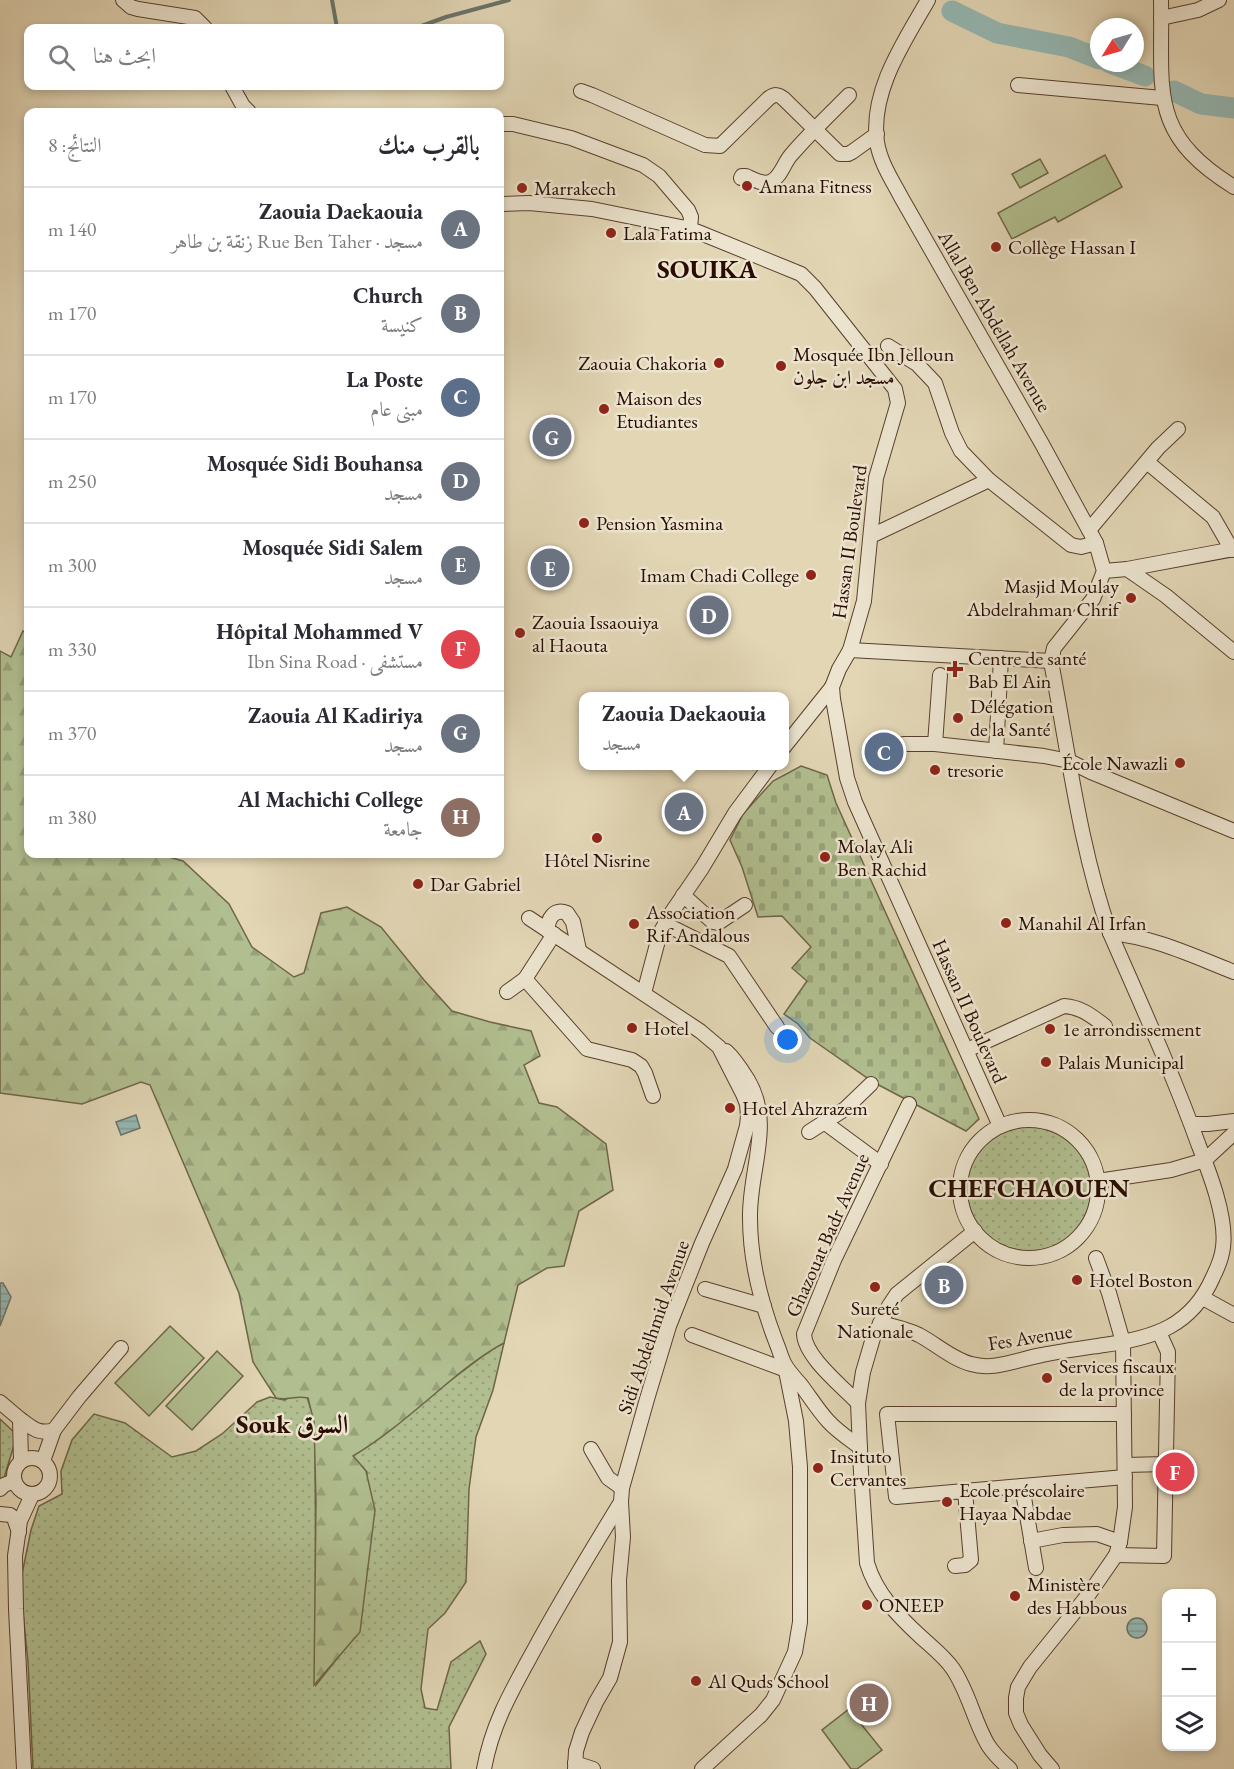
<!DOCTYPE html>
<html lang="ar">
<meta charset="utf-8">
<style>
:root{--surface:#fff;--page:#f2f2f3;--text:#2b2b33;--muted:#7c7c81;--line:#e1e1e2;--accent:#ea580c}
body{margin:0;font-family:"EB Garamond",Amiri,serif;background:var(--page);color:var(--text);direction:rtl}
.controls{position:absolute;right:18px;bottom:18px;display:grid;overflow:hidden;border-radius:12px;box-shadow:0 3px 9px #0003}
.controls button{width:54px;height:54px;display:grid;place-items:center;padding:0;border:0;border-bottom:2px solid var(--line);background:var(--surface);color:var(--text);font:30px sans-serif}
.compass{position:absolute;left:1090px;top:18px;width:54px;height:54px;border-radius:50%;background:var(--surface);box-shadow:0 3px 9px #0003;rotate:233deg}
.you{position:absolute;left:788px;top:1040px;width:21px;height:21px;margin:-15px;border:4px solid #fff;border-radius:50%;background:#1a73e8;box-shadow:0 0 0 9px #1a73e833}
.badge{display:grid;place-items:center;width:39px;height:39px;border-radius:50%;background:var(--accent);color:#fff;font-size:20px;font-weight:700}
.pin{position:absolute;translate:-50% -50%;border:3px solid #fff;box-shadow:0 2px 6px #0006}
.popup{position:absolute;left:579px;top:692px;width:210px;height:78px;box-sizing:border-box;display:grid;place-content:center;border-radius:12px;background:var(--surface);filter:drop-shadow(0 2px 4px #0005);font-size:20px;white-space:nowrap;color:var(--muted)}
.popup b{font-size:22px;color:var(--text)}
.popup::after{content:'';position:absolute;left:50%;top:100%;margin-left:-12px;border:12px solid transparent;border-top-color:var(--surface)}
.list{margin:0;padding:0;list-style:none}
h2{display:flex;justify-content:space-between;align-items:center;height:78px;margin:0;padding:0 24px;font-size:26px}
h2 small{font-size:20px;font-weight:400;color:var(--muted)}
.list li{display:grid;grid-template-columns:39px 1fr auto;gap:18px;align-items:center;box-sizing:border-box;height:84px;padding:0 24px;border-top:2px solid var(--line)}
.list b{display:block;font-size:22px;white-space:nowrap}
.list p{margin:0;font-size:20px;white-space:nowrap;color:var(--muted)}
.list em{font-size:20px;font-style:normal;color:var(--muted)}
.icon{flex:none;width:33px;height:33px;fill:none;stroke:currentColor;stroke-width:2;stroke-linecap:round;stroke-linejoin:round}
.map{position:relative;flex:none;width:1234px;height:1769px;overflow:hidden;direction:ltr}
.search{position:absolute;background:var(--surface);box-shadow:0 3px 9px #0003;left:24px;top:24px;width:480px;height:66px;display:flex;align-items:center;gap:15px;box-sizing:border-box;padding:0 21px;border-radius:12px;color:var(--muted);font-size:22px}
.panel{position:absolute;background:var(--surface);box-shadow:0 3px 9px #0003;left:24px;top:108px;width:480px;height:750px;border-radius:12px;direction:rtl}
.map>svg:first-child{display:block}
.grass{fill:url(#grass-dots);stroke:#6e6648;stroke-width:1.5}
.forest{fill:url(#forest-firs);stroke:#6e6648;stroke-width:1.5}
.cemetery{fill:url(#cemetery-stones);stroke:#6e6648;stroke-width:1.5}
.pitch{fill:#b1be8f;stroke:#6e6648;stroke-width:1.5}
.water{fill:url(#water-rules);stroke:#6a746b;stroke-width:1.5}
.lines{fill:none;stroke-linecap:round;stroke-linejoin:round}
.stream{stroke:#6a746b;stroke-width:4}
.river{stroke:#95b8b3;stroke-width:21}
.minor-casing{stroke:#583f2d;stroke-width:16}
.minor{stroke:#ece4cf;stroke-width:14}
.poi-dot{fill:#8f2418;stroke:#ece4cf;stroke-width:2}
.labels{text-anchor:middle;dominant-baseline:central;stroke-width:5;stroke-linejoin:round;paint-order:stroke}
.poi-label{font-size:20px;fill:#2a0d00;stroke:#ece4cf;text-anchor:start}
.street-label{font-size:20px;fill:#2a0d00;stroke:#ece4cf}
.district-label{font-size:26px;font-weight:bold;fill:#2a0d00;stroke:#ece4cf}
</style>
<div class="map">
<svg width="1234" height="1769" viewBox="0 0 1234 1769">
<defs>
<pattern id="grass-dots" width="8" height="8" patternUnits="userSpaceOnUse" patternTransform="scale(1.5)"><rect width="8" height="8" fill="#b1be8f"/><path d="M2 2h.1M6 6h.1" fill="none" stroke="#98a27a" stroke-width="1.8" stroke-linecap="round"/></pattern>
<pattern id="forest-firs" width="22" height="20" patternUnits="userSpaceOnUse" patternTransform="scale(1.5)"><rect width="22" height="20" fill="#b1be8f"/><path d="M5 1l3.5 6h-7zM16 11l3.5 6h-7z" fill="#98a27a"/></pattern>
<pattern id="cemetery-stones" width="16" height="16" patternUnits="userSpaceOnUse" patternTransform="scale(1.5)"><rect width="16" height="16" fill="#b1be8f"/><path d="M2 7V4a2 2 0 0 1 4 0v3zM10 15v-3a2 2 0 0 1 4 0v3z" fill="#98a27a"/></pattern>
<pattern id="water-rules" width="6" height="5" patternUnits="userSpaceOnUse" patternTransform="scale(1.5)"><rect width="6" height="5" fill="#95b8b3"/><path d="M0 2.5h6" fill="none" stroke="#819d98"/></pattern>
</defs>
<rect width="100%" height="100%" fill="#e2d6b5"/>
<filter id="stains"><feTurbulence type="fractalNoise" baseFrequency=".00333" numOctaves="4"/><feColorMatrix values="0 0 0 0 .2 0 0 0 0 .09 0 0 0 0 .02 0 0 0 .5 -.17"/></filter>
<radialGradient id="worn" r=".72"><stop offset=".6" stop-color="#630" stop-opacity="0"/><stop offset="1" stop-color="#630" stop-opacity=".3"/></radialGradient>
<g class="grass">
<circle cx="1029" cy="1189" r="62"/>
<polygon points="504,1343 493,1390 476,1437 469,1489 466,1582 445,1613 428,1629 421,1689 425,1708 437,1710 451,1662 480,1641 486,1654 449,1727 451,1769 33,1769 28,1662 20,1584 31,1530 39,1506 62,1494 61,1471 72,1440 94,1414 125,1423 172,1457 196,1451 222,1434 257,1402 270,1397 284,1400 296,1395 307,1397 315,1422 316,1685 359,1631 367,1472 353,1456 459,1374 492,1349"/>
<polygon points="0,1419 17,1435 4,1478 0,1482"/>
</g>
<path class="forest" d="M23,631L28,635V854H158L183,861L229,904L252,947L294,977L304,973L321,913L347,907L381,927L424,980L452,1011L490,1022L531,1031L540,1056L524,1065L539,1103L557,1107L606,1144L613,1190L579,1211L564,1266L547,1268L518,1285L504,1343C485,1353 467,1367 450,1381C419,1407 388,1435 353,1456L366,1471L375,1510L360,1632L314,1685L316,1501L314,1422L308,1398C294,1395 289,1401 276,1398L253,1362L239,1293L150,1085L141,1082L82,1104L0,1093V651L11,657Z"/>
<polygon class="cemetery" points="801,766 827,775 836,803 979,1119 966,1131 873,1082 810,1038 798,1024 784,1014 807,981 792,968 811,947 782,916 758,917 742,867 730,840 743,814 773,781"/>
<g class="pitch">
<polygon points="1105,155 1122,187 1058,222 1055,217 1012,239 998,213"/>
<polygon points="1040,159 1048,173 1020,188 1012,174"/>
<polygon points="170,1326 204,1358 149,1416 115,1383"/>
<polygon points="217,1351 243,1376 192,1430 166,1406"/>
<polygon points="849,1709 882,1750 857,1769 851,1769 822,1730"/>
</g>
<g class="water">
<polygon points="136,1115 140,1128 121,1135 116,1122"/>
<polygon points="0,1283 3,1283 11,1297 0,1326"/>
<circle cx="1137" cy="1628" r="10"/>
</g>
<g class="lines">
<g class="stream">
<polyline points="332,0 337,28"/>
<polyline points="416,28 446,17 509,0"/>
</g>
<g class="river">
<polyline points="952,11 997,33 1069,47 1099,59"/>
<polyline points="1110,63 1145,76"/>
<polyline points="1174,91 1201,104 1234,108"/>
</g>
<g class="minor-casing">
<g id="minor">
<polyline points="123,0 131,7 138,9 195,18 205,28"/>
<path d="M1161,0C1163,90 1147,133 1234,187"/>
<polyline points="1161,18 1198,10 1219,0"/>
<polyline points="1018,85 1162,98"/>
<polyline points="232,86 243,106 249,112"/>
<path d="M581,91L592,95L705,145L720,146L769,98C775,94 778,94 784,99L840,154H848L852,152L877,134"/>
<polyline points="500,124 513,124 571,138 643,165 659,176 688,210 691,217 690,229"/>
<path d="M741,178L742,176H746C753,179 764,186 772,181C781,176 784,163 791,155C809,134 829,115 849,95"/>
<polyline points="500,204 529,203 592,209 681,227 698,232 801,274 815,288 895,389 898,403 876,478 864,601 850,650 839,669 832,687 833,699 847,778 855,802 1000,1126"/>
<polyline points="888,346 917,364 935,383 952,433 961,451 989,480 1071,545 1081,547 1096,543"/>
<polyline points="1147,462 1213,517 1232,550"/>
<polyline points="1089,530 1158,448 1178,429"/>
<polyline points="871,536 989,480"/>
<polyline points="1127,569 1166,596 1234,652"/>
<polyline points="1104,571 1127,569 1234,549"/>
<polyline points="850,650 1051,661"/>
<polyline points="935,744 940,675"/>
<polyline points="784,747 832,687"/>
<polyline points="884,747 905,744 935,744 1044,756 1069,761 1091,772 1234,831"/>
<polyline points="996,751 1001,658"/>
<polyline points="683,895 713,922 718,923 745,905"/>
<polyline points="665,924 729,956 777,1027"/>
<path d="M548,931C547,919 554,908 567,913L573,922L579,950"/>
<path d="M1110,933C1154,937 1193,956 1234,972"/>
<polyline points="525,979 587,1049 632,1060 641,1066 645,1073 653,1096"/>
<polyline points="507,992 525,979 554,934"/>
<polyline points="644,993 660,933 672,912 702,868 735,813 770,766"/>
<path d="M967,1050L1064,1006C1081,1007 1092,1016 1105,1026"/>
<path d="M726,1051C735,1059 741,1069 748,1080C774,1124 749,1170 750,1218C750,1260 761,1303 776,1342C779,1349 781,1357 784,1363C788,1371 795,1378 801,1385C810,1397 818,1410 828,1421C837,1431 849,1439 860,1447"/>
<circle cx="1029" cy="1189" r="69"/>
<polyline points="824,1122 881,1164"/>
<polyline points="1192,1124 1208,1124 1234,1121"/>
<polyline points="809,1132 845,1109 871,1084"/>
<polyline points="1098,1181 1171,1170 1205,1160 1234,1133"/>
<path d="M975,1231L897,1294L889,1306L873,1338L863,1372L858,1403L861,1472L867,1563C876,1593 897,1615 921,1637C932,1647 945,1657 953,1669C969,1693 974,1721 988,1745C994,1754 1002,1762 1010,1769"/>
<polyline points="705,1289 764,1306"/>
<polyline points="1203,1298 1234,1315"/>
<path d="M880,1323C894,1326 907,1329 919,1335C936,1344 952,1359 971,1364C994,1371 1019,1359 1042,1355C1062,1351 1084,1348 1104,1345C1154,1338 1192,1326 1213,1277C1218,1267 1222,1258 1223,1247C1227,1218 1210,1174 1199,1146C1173,1074 1141,1004 1110,933C1080,848 1069,756 1052,667L1051,661L1054,648L1093,599L1104,571L1096,543L1042,444L901,197C892,180 880,162 877,142C870,91 904,42 928,0"/>
<polyline points="692,1335 786,1370"/>
<polyline points="0,1402 20,1419 21,1461"/>
<path d="M858,1403C842,1386 805,1357 804,1334L834,1260L909,1104"/>
<polyline points="1124,1414 887,1414 896,1497 1125,1477"/>
<path d="M20,1419C32,1428 39,1435 54,1430"/>
<polyline points="591,1449 608,1478 622,1488"/>
<circle cx="32" cy="1476" r="18"/>
<polyline points="43,1461 54,1430 79,1397 121,1348"/>
<polyline points="1125,1465 1166,1464"/>
<polyline points="1022,1486 1036,1568"/>
<polyline points="0,1489 4,1485 14,1481"/>
<polyline points="0,1514 10,1515 14,1518 19,1532"/>
<polyline points="1031,1541 1063,1535 1097,1534 1120,1542"/>
<polyline points="1116,1555 1164,1556 1168,1352 1159,1332"/>
<polyline points="955,1566 965,1565 971,1560 965,1491"/>
<polyline points="575,1763 593,1769"/>
<polyline points="24,1769 16,1609 15,1556 20,1521 32,1495"/>
<path d="M484,1769C492,1724 512,1690 534,1650C561,1600 591,1551 621,1502L622,1488L647,1399L669,1326L702,1243L735,1169L747,1126L748,1116L747,1104L743,1094L719,1047L700,1031L529,918"/>
<polyline points="575,1769 576,1751 582,1732 596,1702 610,1678 620,1642 619,1580 623,1537 621,1502"/>
<polyline points="702,1769 761,1715 773,1700 795,1652 800,1622 800,1467 796,1421 786,1371"/>
<polyline points="1052,1769 1040,1755 1021,1725 1016,1713 1016,1698 1018,1687 1030,1667 1089,1594 1116,1555 1120,1542 1125,1507 1123,1342 1109,1293 1096,1258"/>
</g>
</g>
<use href="#minor" class="minor"/>
</g>
<g class="poi-dot">
<circle cx="747" cy="186" r="6"/>
<circle cx="522" cy="188" r="6"/>
<circle cx="611" cy="233" r="6"/>
<circle cx="996" cy="247" r="6"/>
<circle cx="719" cy="363" r="6"/>
<circle cx="781" cy="366" r="6"/>
<circle cx="604" cy="409" r="6"/>
<circle cx="584" cy="523" r="6"/>
<circle cx="811" cy="575" r="6"/>
<circle cx="1131" cy="598" r="6"/>
<circle cx="520" cy="633" r="6"/>
<path d="M952 660h6v6h6v6h-6v6h-6v-6h-6v-6h6z"/>
<circle cx="958" cy="718" r="6"/>
<circle cx="1180" cy="763" r="6"/>
<circle cx="935" cy="770" r="6"/>
<circle cx="597" cy="838" r="6"/>
<circle cx="825" cy="857" r="6"/>
<circle cx="418" cy="884" r="6"/>
<circle cx="1006" cy="923" r="6"/>
<circle cx="634" cy="924" r="6"/>
<circle cx="632" cy="1028" r="6"/>
<circle cx="1050" cy="1029" r="6"/>
<circle cx="1046" cy="1062" r="6"/>
<circle cx="730" cy="1108" r="6"/>
<circle cx="1077" cy="1280" r="6"/>
<circle cx="875" cy="1287" r="6"/>
<circle cx="1047" cy="1378" r="6"/>
<circle cx="818" cy="1468" r="6"/>
<circle cx="947" cy="1502" r="6"/>
<circle cx="1015" cy="1596" r="6"/>
<circle cx="867" cy="1605" r="6"/>
<circle cx="696" cy="1681" r="6"/>
</g>
<g class="labels">
<g class="poi-label">
<text x="759" y="186">Amana Fitness</text>
<text x="534" y="188">Marrakech</text>
<text x="623" y="233">Lala Fatima</text>
<text x="1008" y="247">Collège Hassan I</text>
<text x="793" y="354">Mosquée Ibn Jelloun<tspan x="793" dy="23">مسجد ابن جلون</tspan></text>
<text x="707" y="363" text-anchor="end">Zaouia Chakoria</text>
<text x="616" y="398">Maison des<tspan x="616" dy="23">Etudiantes</tspan></text>
<text x="596" y="523">Pension Yasmina</text>
<text x="799" y="575" text-anchor="end">Imam Chadi College</text>
<text x="1119" y="586" text-anchor="end">Masjid Moulay<tspan x="1119" dy="23">Abdelrahman Chrif</tspan></text>
<text x="532" y="622">Zaouia Issaouiya<tspan x="532" dy="23">al Haouta</tspan></text>
<text x="968" y="658">Centre de santé<tspan x="968" dy="23">Bab El Ain</tspan></text>
<text x="970" y="706">Délégation<tspan x="970" dy="23">de la Santé</tspan></text>
<text x="1168" y="763" text-anchor="end">École Nawazli</text>
<text x="947" y="770">tresorie</text>
<text x="837" y="846">Molay Ali<tspan x="837" dy="23">Ben Rachid</tspan></text>
<text x="597" y="860" text-anchor="middle">Hôtel Nisrine</text>
<text x="430" y="884">Dar Gabriel</text>
<text x="646" y="912">Association<tspan x="646" dy="23">Rif Andalous</tspan></text>
<text x="1018" y="923">Manahil Al Irfan</text>
<text x="644" y="1028">Hotel</text>
<text x="1062" y="1029">1e arrondissement</text>
<text x="1058" y="1062">Palais Municipal</text>
<text x="742" y="1108">Hotel Ahzrazem</text>
<text x="1089" y="1280">Hotel Boston</text>
<text x="875" y="1308" text-anchor="middle">Sureté<tspan x="875" dy="23">Nationale</tspan></text>
<text x="1059" y="1366">Services fiscaux<tspan x="1059" dy="23">de la province</tspan></text>
<text x="830" y="1456">Insituto<tspan x="830" dy="23">Cervantes</tspan></text>
<text x="959" y="1490">Ecole préscolaire<tspan x="959" dy="23">Hayaa Nabdae</tspan></text>
<text x="1027" y="1584">Ministère<tspan x="1027" dy="23">des Habbous</tspan></text>
<text x="879" y="1605">ONEEP</text>
<text x="708" y="1681">Al Quds School</text>
</g>
<g class="street-label">
<text transform="translate(995 321) rotate(60)">Allal Ben Abdellah Avenue</text>
<text transform="translate(849 542) rotate(-82)">Hassan II Boulevard</text>
<text transform="translate(970 1011) rotate(66)">Hassan II Boulevard</text>
<text transform="translate(827 1235) rotate(-66)">Ghazouat Badr Avenue</text>
<text transform="translate(653 1327) rotate(-71)">Sidi Abdelhmid Avenue</text>
<text transform="translate(1030 1337) rotate(-9)">Fes Avenue</text>
</g>
<g class="district-label">
<text x="707" y="269">SOUIKA</text>
<text x="1029" y="1188">CHEFCHAOUEN</text>
<text x="292" y="1424">Souk السوق</text>
</g>
</g>
<rect width="100%" height="100%" filter="url(#stains)"/>
<rect width="100%" height="100%" fill="url(#worn)"/>
</svg>
<div class="controls">
<button>+</button>
<button>−</button>
<button><svg class="icon" aria-label="layers" viewBox="0 0 24 24"><path d="M12 4l9 5-9 5-9-5zM3 14l9 5 9-5"/></svg></button>
</div>
<svg class="compass" viewBox="-18 -18 36 36"><path d="M0-13l5 13h-10z" fill="#e53935"/><path d="M0 13l5-13h-10z" fill="#7c7c81"/></svg>
<div class="you"></div>
<div class="pin badge" style="left:684px;top:812px;background:#6b7280">A</div>
<div class="popup"><b>Zaouia Daekaouia</b>مسجد</div>
<div class="pin badge" style="left:944px;top:1285px;background:#6b7280">B</div>
<div class="pin badge" style="left:884px;top:752px;background:#5c6f8a">C</div>
<div class="pin badge" style="left:709px;top:615px;background:#6b7280">D</div>
<div class="pin badge" style="left:550px;top:568px;background:#6b7280">E</div>
<div class="pin badge" style="left:1175px;top:1472px;background:#e0444e">F</div>
<div class="pin badge" style="left:552px;top:437px;background:#6b7280">G</div>
<div class="pin badge" style="left:869px;top:1703px;background:#8d6e63">H</div>
<div class="search"><svg class="icon" aria-label="search" viewBox="0 0 24 24"><circle cx="10" cy="10" r="6"/><path d="M15 15l6 6"/></svg>ابحث هنا</div>
<section class="panel">
<h2>بالقرب منك<small>النتائج: 8</small></h2>
<ul class="list">
<li><span class="badge" style="background:#6b7280">A</span><div><b>Zaouia Daekaouia</b><p>مسجد · Rue Ben Taher زنقة بن طاهر</p></div><em>140 m</em></li>
<li><span class="badge" style="background:#6b7280">B</span><div><b>Church</b><p>كنيسة</p></div><em>170 m</em></li>
<li><span class="badge" style="background:#5c6f8a">C</span><div><b>La Poste</b><p>مبنى عام</p></div><em>170 m</em></li>
<li><span class="badge" style="background:#6b7280">D</span><div><b>Mosquée Sidi Bouhansa</b><p>مسجد</p></div><em>250 m</em></li>
<li><span class="badge" style="background:#6b7280">E</span><div><b>Mosquée Sidi Salem</b><p>مسجد</p></div><em>300 m</em></li>
<li><span class="badge" style="background:#e0444e">F</span><div><b>Hôpital Mohammed V</b><p>مستشفى · Ibn Sina Road</p></div><em>330 m</em></li>
<li><span class="badge" style="background:#6b7280">G</span><div><b>Zaouia Al Kadiriya</b><p>مسجد</p></div><em>370 m</em></li>
<li><span class="badge" style="background:#8d6e63">H</span><div><b>Al Machichi College</b><p>جامعة</p></div><em>380 m</em></li>
</ul>
</section>
</div>
